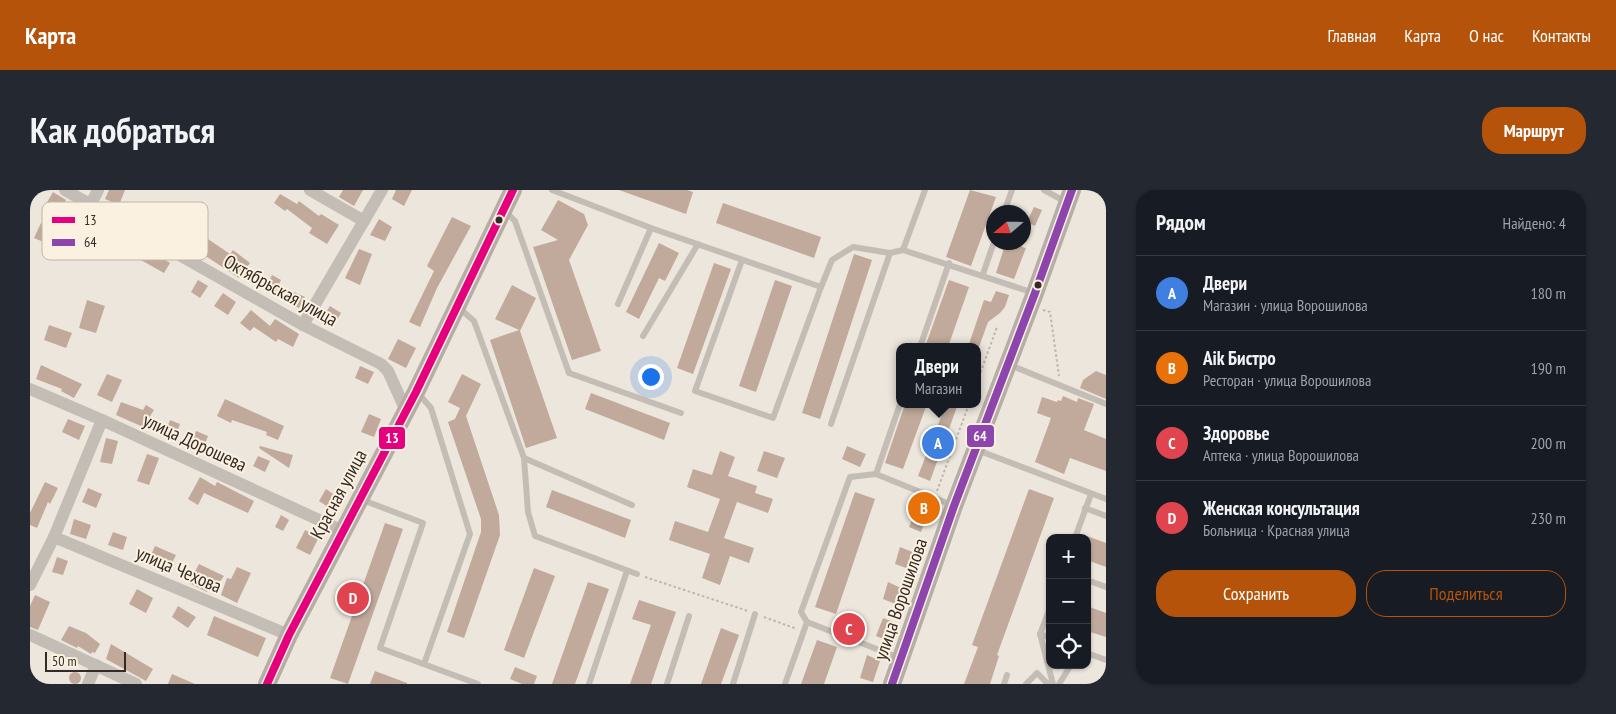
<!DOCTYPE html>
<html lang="ru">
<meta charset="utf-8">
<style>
:root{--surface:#171b24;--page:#242831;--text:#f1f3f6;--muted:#9ea1a6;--line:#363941;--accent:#b45309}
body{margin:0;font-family:"PT Sans Narrow",sans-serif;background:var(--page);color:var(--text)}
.controls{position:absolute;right:15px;bottom:15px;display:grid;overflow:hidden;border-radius:10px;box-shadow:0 1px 4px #0004}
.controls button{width:45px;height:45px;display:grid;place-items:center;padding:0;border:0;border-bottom:1px solid var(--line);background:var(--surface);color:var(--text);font:25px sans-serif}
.compass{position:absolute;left:956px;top:15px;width:45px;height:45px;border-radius:50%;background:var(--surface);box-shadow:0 1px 4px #0004;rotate:250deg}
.scale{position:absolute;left:15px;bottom:12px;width:81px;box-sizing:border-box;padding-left:5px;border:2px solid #352b24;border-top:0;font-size:14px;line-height:18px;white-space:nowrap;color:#352b24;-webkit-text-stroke:4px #faf1e1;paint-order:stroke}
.you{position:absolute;left:620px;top:186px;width:18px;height:18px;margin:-12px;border:4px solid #fff;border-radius:50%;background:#1a73e8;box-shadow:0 0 0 8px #1a73e833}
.badge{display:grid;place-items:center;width:32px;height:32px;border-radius:50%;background:var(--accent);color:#fff;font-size:16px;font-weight:700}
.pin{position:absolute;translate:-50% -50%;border:2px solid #fff;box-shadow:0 1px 5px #0006}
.popup{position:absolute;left:866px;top:153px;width:85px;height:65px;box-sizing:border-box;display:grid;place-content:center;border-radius:10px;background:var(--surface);filter:drop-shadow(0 1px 4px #0005);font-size:16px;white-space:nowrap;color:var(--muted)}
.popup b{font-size:19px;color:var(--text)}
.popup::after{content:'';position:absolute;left:50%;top:100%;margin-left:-10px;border:10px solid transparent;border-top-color:var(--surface)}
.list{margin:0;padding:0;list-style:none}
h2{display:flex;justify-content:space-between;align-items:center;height:65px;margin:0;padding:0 20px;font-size:21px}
h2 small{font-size:16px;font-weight:400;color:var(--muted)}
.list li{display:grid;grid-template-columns:32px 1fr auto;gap:15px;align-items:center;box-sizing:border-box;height:75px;padding:0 20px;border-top:1px solid var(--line)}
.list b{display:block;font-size:19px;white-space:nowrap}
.list p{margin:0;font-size:16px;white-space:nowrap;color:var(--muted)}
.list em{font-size:16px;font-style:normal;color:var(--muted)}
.actions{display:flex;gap:10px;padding:15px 20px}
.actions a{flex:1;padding:11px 0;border:1px solid var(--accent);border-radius:20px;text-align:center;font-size:18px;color:var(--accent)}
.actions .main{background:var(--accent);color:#fff}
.icon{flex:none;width:28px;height:28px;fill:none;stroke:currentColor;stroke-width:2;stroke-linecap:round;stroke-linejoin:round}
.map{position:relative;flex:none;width:1076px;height:494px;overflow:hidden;border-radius:20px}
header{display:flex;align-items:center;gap:30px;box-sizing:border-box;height:70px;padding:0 25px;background:var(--accent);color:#fff}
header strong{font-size:24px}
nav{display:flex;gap:28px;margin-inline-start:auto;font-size:18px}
.intro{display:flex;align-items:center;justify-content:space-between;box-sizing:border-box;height:120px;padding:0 30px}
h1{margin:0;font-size:35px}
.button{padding:12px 22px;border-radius:20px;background:var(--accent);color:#fff;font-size:18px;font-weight:700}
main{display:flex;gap:30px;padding:0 30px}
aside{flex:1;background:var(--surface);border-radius:20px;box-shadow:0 1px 4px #0004}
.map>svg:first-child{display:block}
.building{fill:#c1aa9c}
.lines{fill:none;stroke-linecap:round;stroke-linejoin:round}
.path{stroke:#bdb6ae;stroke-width:2;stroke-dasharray:2.5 2.5;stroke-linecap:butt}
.lane{stroke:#c4bdb5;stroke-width:6}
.street{stroke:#c4bdb5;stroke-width:12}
.secondary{stroke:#b5ada6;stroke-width:18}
.bus-1-casing{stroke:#faf1e1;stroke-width:11}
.bus-2-casing{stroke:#faf1e1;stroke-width:11}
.bus-1{stroke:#e5007d;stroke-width:8}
.bus-2{stroke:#8e44ad;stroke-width:8}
.bus-dot{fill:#352b24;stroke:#faf1e1;stroke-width:2}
.labels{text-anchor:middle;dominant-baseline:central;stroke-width:4;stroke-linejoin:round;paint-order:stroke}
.street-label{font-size:19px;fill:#352b24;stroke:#faf1e1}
.key{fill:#faf1e1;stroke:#bfb6a8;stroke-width:1}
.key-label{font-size:14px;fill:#352b24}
.line-badge{stroke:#faf1e1;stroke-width:2}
.badge-label{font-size:14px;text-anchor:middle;font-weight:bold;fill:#fff}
</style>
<header>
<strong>Карта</strong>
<nav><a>Главная</a><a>Карта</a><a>О нас</a><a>Контакты</a></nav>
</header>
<div class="intro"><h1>Как добраться</h1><a class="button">Маршрут</a></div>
<main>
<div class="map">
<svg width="1076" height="494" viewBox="0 0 1076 494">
<rect width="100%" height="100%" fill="#ece6dc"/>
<g class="building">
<polygon points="79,0 95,0 89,15 75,9"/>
<polygon points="313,0 333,0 324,16 309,7"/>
<polygon points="366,0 382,0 374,16 362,9"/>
<polygon points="589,0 657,0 663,2 656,24"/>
<polygon points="940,0 966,7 941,76 916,67"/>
<polygon points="23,2 36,10 27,24 15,16"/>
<polygon points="250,4 267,14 269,11 289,26 291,24 309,35 297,54 279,43 282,38 257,19 255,21 244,13"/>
<polygon points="528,10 554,24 558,35 539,70 571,161 542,170 503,57 528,50 511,40"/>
<polygon points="693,13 791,47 784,68 686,33"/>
<polygon points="1004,17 1012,20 1005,36 997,32"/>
<polygon points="152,27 160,34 155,40 173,50 175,47 200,64 203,60 220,73 209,88 162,57 160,61 153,57 137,44"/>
<polygon points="422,27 441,36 407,98 390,137 379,132 404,81 397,76"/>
<polygon points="349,29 362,37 355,51 340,45"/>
<polygon points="60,31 74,37 73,39 97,45 140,73 134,83 102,65 105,60 68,50 55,42"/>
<polygon points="11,33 22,38 16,53 4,48"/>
<polygon points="976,52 993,52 992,57 996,58 984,89 966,83"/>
<polygon points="629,53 649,63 635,91 629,88 609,129 596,122"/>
<polygon points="329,59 342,64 330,95 315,88"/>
<polygon points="824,64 842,70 790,229 772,223"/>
<polygon points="684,73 701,79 663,184 647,178"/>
<polygon points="242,85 251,90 245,103 236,98"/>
<polygon points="168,90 178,96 170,108 161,102"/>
<polygon points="745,90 762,96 726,202 709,196"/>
<polygon points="919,90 939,97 918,157 895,157"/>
<polygon points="482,95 506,108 490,141 527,248 496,258 460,150 489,140 465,129"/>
<polygon points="966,101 979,105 975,117 970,123 958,132 949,157 938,157 954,110 961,112"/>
<polygon points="264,102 275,107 269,118 258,113"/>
<polygon points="193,103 206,112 198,125 184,116"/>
<polygon points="57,110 75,116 66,143 49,138"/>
<polygon points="300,116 311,123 304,135 293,127"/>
<polygon points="221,120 240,136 245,129 269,144 263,157 248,149 246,152 224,137 220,141 210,133"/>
<polygon points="19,135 42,143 36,158 14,150"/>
<polygon points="368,149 386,158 376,178 358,169"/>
<polygon points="11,175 52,194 44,208 31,201 32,199 6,189"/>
<polygon points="330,176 344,182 338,194 325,188"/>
<polygon points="1066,181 1076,185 1076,209 1050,198 1053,190"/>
<polygon points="77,184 92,190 82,212 67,205"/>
<polygon points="432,184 451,194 436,226 469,325 470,345 434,448 417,442 451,342 451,329 418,232 425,229 430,218 418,212"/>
<polygon points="561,203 640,233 634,250 555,219"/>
<polygon points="1033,206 1047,212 1048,208 1064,214 1054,240 1076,249 1076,281 1040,268 1034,284 1005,272 1021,228 1007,223 1012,207 1027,212 1028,210 1031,211"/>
<polygon points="195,209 254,236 248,250 236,245 237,242 202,230 201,233 187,226"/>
<polygon points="91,212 113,220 116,215 124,220 113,237 86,225"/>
<polygon points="875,214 897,214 873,279 855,273"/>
<polygon points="916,214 928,214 900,291 888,286"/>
<polygon points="339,224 351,229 344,247 331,242"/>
<polygon points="38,229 55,236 49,250 32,242"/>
<polygon points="140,230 150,234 144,250 134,246"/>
<polygon points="166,241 178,246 172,261 159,255"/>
<polygon points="76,248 88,251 82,274 70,272"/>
<polygon points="230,256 263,265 259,278 229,258"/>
<polygon points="817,256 836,264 830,277 812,269"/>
<polygon points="690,261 705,267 698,286 727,296 725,303 743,309 738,323 707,312 694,348 724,358 719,373 700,366 690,395 672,388 680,364 639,350 645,331 678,342 690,309 657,297 663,279 682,285"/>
<polygon points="734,261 755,268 747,288 727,281"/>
<polygon points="117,264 129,268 119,295 107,291"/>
<polygon points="228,266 240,271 235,282 223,276"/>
<polygon points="170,287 185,296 187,292 224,311 218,323 174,303 168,315 158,309"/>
<polygon points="15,292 28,298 20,314 18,312 7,338 0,335 0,323"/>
<polygon points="58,298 72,304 66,318 52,312"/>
<polygon points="296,299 309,308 301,319 289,311"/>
<polygon points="999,299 1024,308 967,465 969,466 960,494 934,494 948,457 942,455"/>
<polygon points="522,300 601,330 595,348 516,317"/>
<polygon points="825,302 845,309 806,424 785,417"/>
<polygon points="889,313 900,318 891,342 879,337"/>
<polygon points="251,325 259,330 253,341 245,337"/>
<polygon points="44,329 61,335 56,349 40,344"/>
<polygon points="355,333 373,339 318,494 300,488"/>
<polygon points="275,340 289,347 280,365 266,358"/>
<polygon points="83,342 97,347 93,360 78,355"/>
<polygon points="1057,346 1076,353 1076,377 1057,370"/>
<polygon points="125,356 146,365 137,383 117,374"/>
<polygon points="870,357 885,363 879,379 865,374"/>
<polygon points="27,367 38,371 33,385 22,382"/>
<polygon points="169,374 194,386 183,401 178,399 177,402 159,393"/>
<polygon points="207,377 221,383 207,413 191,405 197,388 201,389"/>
<polygon points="504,378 525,386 494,468 474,460"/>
<polygon points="558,392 579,399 545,494 522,494"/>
<polygon points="858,392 873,399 868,415 853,409"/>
<polygon points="107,399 123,408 116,423 99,414"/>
<polygon points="5,405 20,412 8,440 0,437 0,416"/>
<polygon points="609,410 646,422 621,494 600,494 621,435 602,429"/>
<polygon points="148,416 166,427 158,438 142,427"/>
<polygon points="1057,416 1076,423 1076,447 1057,441"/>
<polygon points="184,426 236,448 228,467 177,445"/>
<polygon points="853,428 866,433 859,451 846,446"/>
<polygon points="39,436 56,443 70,454 65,463 62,462 61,464 48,456 47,458 31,450"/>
<polygon points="691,438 709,445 691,494 671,494"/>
<polygon points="787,450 807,457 794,494 771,494"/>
<polygon points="81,454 123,479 116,491 76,469"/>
<polygon points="837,465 850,471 843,492 830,488"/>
<polygon points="485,477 507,486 504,494 492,494 480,489"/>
<polygon points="345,481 377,493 377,494 340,494"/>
<circle cx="45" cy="488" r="6"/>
<polygon points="142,484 165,494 138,494"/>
</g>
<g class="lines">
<g class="path">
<polyline points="1013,120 1020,122 1029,186"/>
<polyline points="947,192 967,137"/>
<polyline points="907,301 939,214"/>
<polyline points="615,387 718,421"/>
<polyline points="734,427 767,439"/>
</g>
<g class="lane">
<polyline points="522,0 621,38 791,97 802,70 823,57 860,63 873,60 1004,103"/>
<polyline points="1014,0 1036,12"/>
<polyline points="474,20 485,31 539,183 651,223"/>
<polyline points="974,22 982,0"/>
<polyline points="873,60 895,0"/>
<polyline points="712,70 665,201 743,228 791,97"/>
<polyline points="953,84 964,52"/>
<polyline points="588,114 621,38"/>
<polyline points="429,118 444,131 494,268 602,315"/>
<polyline points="613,146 668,54"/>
<polyline points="890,157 919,73"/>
<polyline points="980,175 1076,214"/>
<polyline points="387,202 401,218 440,344 394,474"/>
<polyline points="870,214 846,284 922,315"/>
<polyline points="801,234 860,63"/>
<polyline points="947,260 1076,309"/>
<polyline points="494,268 498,322 505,346 607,384"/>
<polyline points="330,309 393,333 350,458 448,494"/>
<polyline points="1055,318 1076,326"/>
<polyline points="1045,348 1061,304"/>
<polyline points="1057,390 1076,397"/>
<polyline points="1020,418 1010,444 1020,448"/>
<polyline points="777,432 771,422 820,287 846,284"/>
<polyline points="1010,444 1023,494"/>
<polyline points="1057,463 1076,470"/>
<polyline points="559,494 597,381"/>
<polyline points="637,494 659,426"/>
<polyline points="703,494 725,424"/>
<polyline points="755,494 777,432 870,468"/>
<polyline points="974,494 977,485"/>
<polyline points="996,494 1007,483 1018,494"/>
<polyline points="1029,494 1041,475"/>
</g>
<g class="street">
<polyline points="35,0 273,135 351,174 358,181 376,221"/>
<polyline points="280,0 334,31"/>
<polyline points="61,14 68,0"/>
<polyline points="273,135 352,0"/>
<polyline points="0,199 72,230 313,341"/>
<polyline points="24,347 259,445"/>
<polyline points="0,395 24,347 72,230"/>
<polyline points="0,445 106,494"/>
<polyline points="58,494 66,475"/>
</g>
<g class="secondary">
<polyline points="237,494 259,445 386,202 483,0"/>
<polyline points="862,494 924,316 1005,103 1042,0"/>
</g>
<g class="bus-1-casing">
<polyline id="bus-1" points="237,494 259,445 386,202 483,0"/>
</g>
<g class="bus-2-casing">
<polyline id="bus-2" points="862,494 924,316 1005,103 1042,0"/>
</g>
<use href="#bus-1" class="bus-1"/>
<use href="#bus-2" class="bus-2"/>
</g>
<g class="bus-dot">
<circle cx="469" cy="30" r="4.5"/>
<circle cx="1008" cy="95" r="4.5"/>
</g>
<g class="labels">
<g class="street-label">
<text transform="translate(251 100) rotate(29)">Октябрьская улица</text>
<text transform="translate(165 252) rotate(25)">улица Дорошева</text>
<text transform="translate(308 304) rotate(-62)">Красная улица</text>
<text transform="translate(149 379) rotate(23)">улица Чехова</text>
<text transform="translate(870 409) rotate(-71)">улица Ворошилова</text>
</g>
</g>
<rect x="12" y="12" width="166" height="58" rx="8" class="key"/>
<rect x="22" y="27" width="23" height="6" fill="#e5007d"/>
<rect x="22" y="49" width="23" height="7" fill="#8e44ad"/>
<g class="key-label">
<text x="54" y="35">13</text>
<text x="54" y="57">64</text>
</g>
<g class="line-badge">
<rect x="936" y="234" width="29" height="24" rx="5" fill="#8e44ad"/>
<rect x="348" y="236" width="28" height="24" rx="5" fill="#e5007d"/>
</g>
<g class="badge-label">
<text x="950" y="251">64</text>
<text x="362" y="253">13</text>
</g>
</svg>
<div class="controls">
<button>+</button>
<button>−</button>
<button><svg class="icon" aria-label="locate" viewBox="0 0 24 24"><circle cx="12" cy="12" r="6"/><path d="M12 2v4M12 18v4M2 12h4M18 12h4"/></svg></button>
</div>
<svg class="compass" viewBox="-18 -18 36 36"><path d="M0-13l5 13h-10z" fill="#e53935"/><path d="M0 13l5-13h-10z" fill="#9ea1a6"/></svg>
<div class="scale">50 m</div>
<div class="you"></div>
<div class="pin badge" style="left:908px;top:253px;background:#3f7fe0">A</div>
<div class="popup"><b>Двери</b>Магазин</div>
<div class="pin badge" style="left:894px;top:318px;background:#e8710a">B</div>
<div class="pin badge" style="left:819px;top:439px;background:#e0444e">C</div>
<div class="pin badge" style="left:323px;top:408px;background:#e0444e">D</div>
</div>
<aside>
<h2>Рядом<small>Найдено: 4</small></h2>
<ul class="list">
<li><span class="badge" style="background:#3f7fe0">A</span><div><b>Двери</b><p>Магазин · улица Ворошилова</p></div><em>180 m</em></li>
<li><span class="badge" style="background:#e8710a">B</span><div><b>Aik Бистро</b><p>Ресторан · улица Ворошилова</p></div><em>190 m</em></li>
<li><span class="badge" style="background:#e0444e">C</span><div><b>Здоровье</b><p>Аптека · улица Ворошилова</p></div><em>200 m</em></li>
<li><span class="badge" style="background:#e0444e">D</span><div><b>Женская консультация</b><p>Больница · Красная улица</p></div><em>230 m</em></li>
</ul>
<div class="actions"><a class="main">Сохранить</a><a>Поделиться</a></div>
</aside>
</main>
